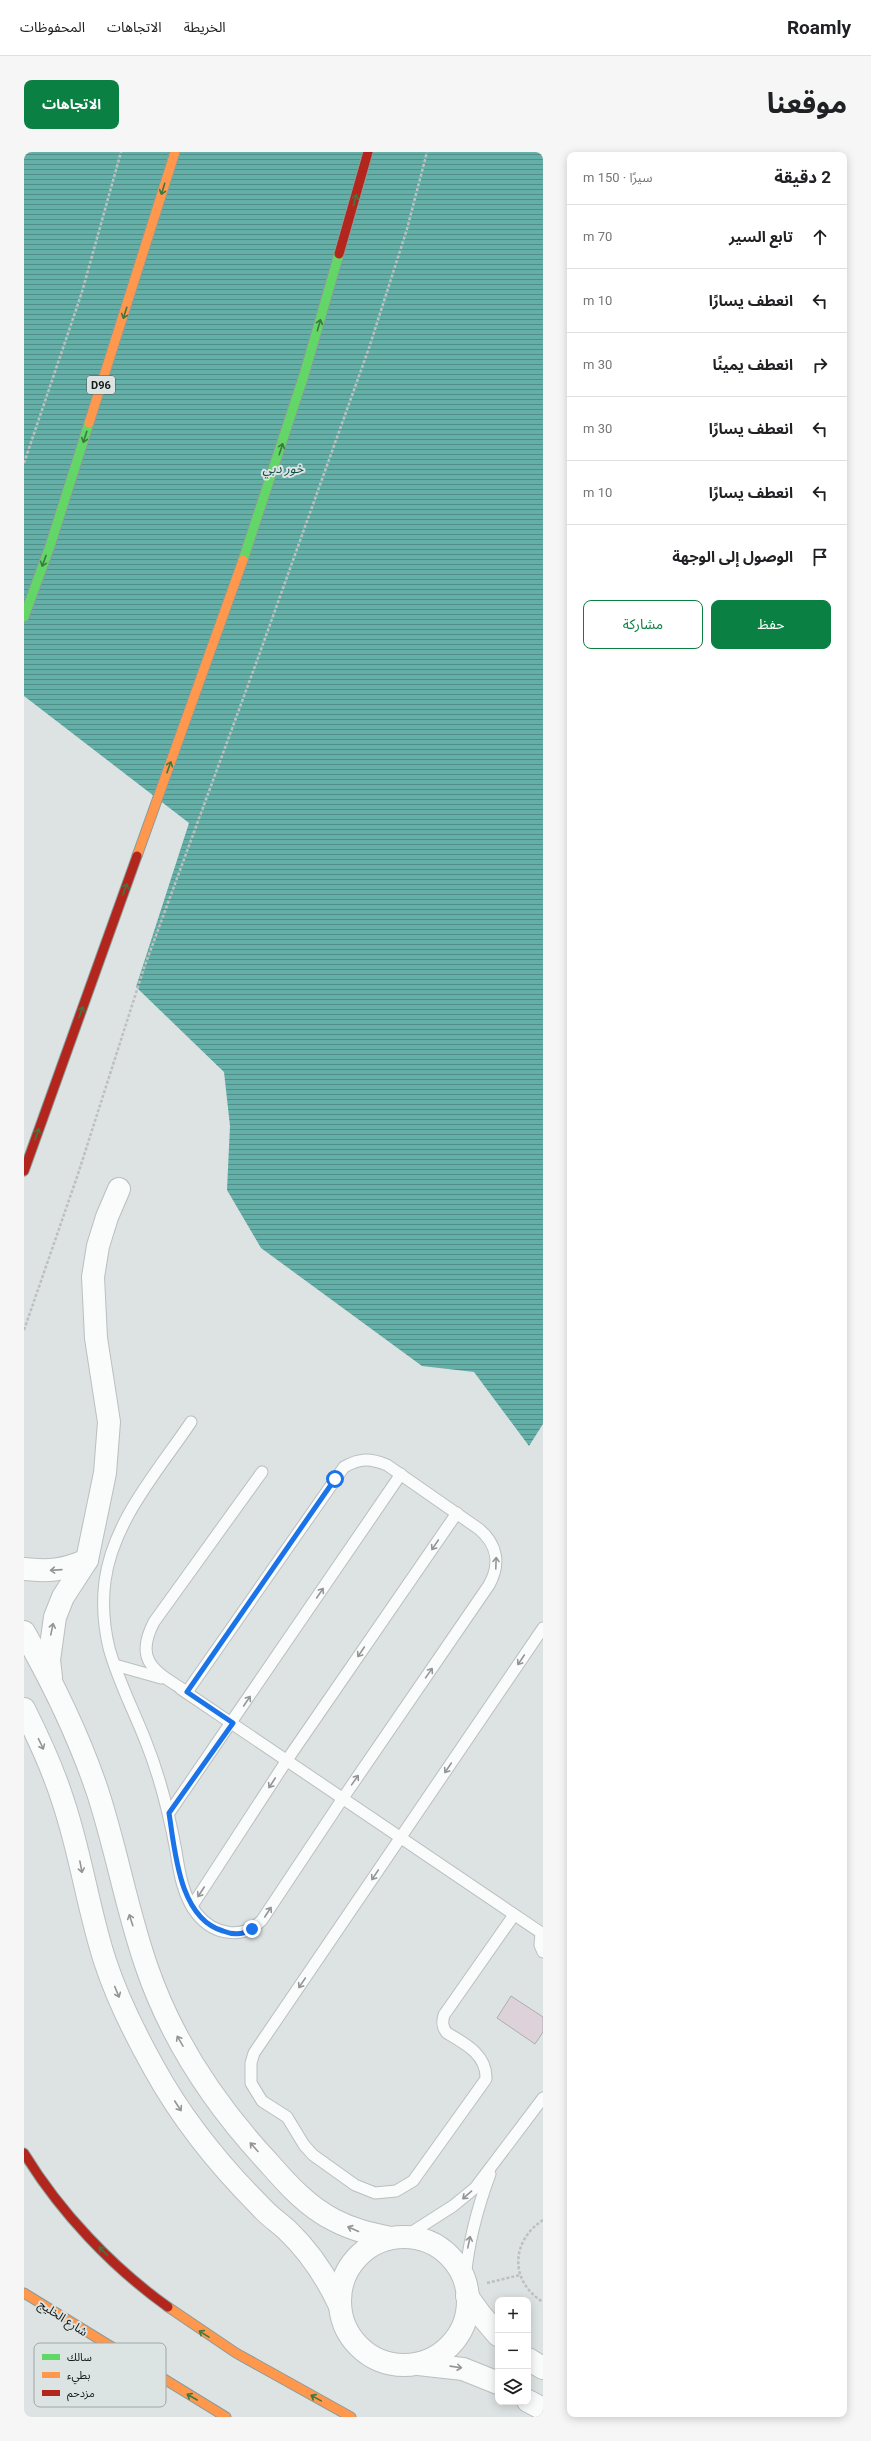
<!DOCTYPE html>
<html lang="ar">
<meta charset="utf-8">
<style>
:root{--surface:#fff;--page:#f6f6f6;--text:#202124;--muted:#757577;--line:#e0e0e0;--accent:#0b8043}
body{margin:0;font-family:Roboto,"Noto Sans Arabic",sans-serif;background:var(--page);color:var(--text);direction:rtl}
.controls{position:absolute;right:12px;bottom:12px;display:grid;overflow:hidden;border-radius:8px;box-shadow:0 2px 10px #0003}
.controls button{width:36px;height:36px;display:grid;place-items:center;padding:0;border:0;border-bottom:1px solid var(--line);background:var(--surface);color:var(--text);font:20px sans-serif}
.stop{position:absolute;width:12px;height:12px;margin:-9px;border:3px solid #1a73e8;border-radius:50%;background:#fff}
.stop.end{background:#1a73e8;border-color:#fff;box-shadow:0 1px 4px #0008}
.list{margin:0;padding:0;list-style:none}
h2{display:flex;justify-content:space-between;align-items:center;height:52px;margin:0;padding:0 16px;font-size:17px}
h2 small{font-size:13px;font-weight:400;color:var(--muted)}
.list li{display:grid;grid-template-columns:26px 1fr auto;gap:12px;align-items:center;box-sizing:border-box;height:64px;padding:0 16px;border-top:1px solid var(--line)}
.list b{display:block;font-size:15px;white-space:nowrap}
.list em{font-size:13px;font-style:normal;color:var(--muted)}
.actions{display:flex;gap:8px;padding:12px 16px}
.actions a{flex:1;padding:9px 0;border:1px solid var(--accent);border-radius:8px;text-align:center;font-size:14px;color:var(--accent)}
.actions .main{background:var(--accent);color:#fff}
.icon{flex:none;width:22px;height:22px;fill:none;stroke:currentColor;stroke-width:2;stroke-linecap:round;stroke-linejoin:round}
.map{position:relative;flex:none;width:519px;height:2265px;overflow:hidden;direction:ltr;border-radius:8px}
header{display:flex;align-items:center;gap:24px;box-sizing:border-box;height:56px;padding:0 20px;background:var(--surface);border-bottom:1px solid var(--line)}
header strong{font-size:19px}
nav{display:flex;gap:22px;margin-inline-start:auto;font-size:14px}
.intro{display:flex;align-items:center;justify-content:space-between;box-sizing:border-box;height:96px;padding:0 24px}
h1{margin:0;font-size:28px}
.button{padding:10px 18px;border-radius:8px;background:var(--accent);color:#fff;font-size:14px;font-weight:700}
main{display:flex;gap:24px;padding:0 24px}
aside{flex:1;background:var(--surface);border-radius:8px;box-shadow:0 2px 10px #0003}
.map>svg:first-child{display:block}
.water{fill:url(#water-rules)}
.building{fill:#ddd2d9;stroke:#adadae}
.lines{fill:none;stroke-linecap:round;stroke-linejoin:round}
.lane-casing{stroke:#bbbfbf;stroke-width:13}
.street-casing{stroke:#bbbfbf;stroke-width:24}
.fast-casing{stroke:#8a9c9a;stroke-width:11}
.slow-casing{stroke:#8a9c9a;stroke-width:11}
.jam-casing{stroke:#8a9c9a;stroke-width:11}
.path{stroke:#bebfbf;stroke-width:2.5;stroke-dasharray:3 2;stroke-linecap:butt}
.lane{stroke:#fafbfb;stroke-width:11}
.street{stroke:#fafbfb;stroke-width:22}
.fast{stroke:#63d668;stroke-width:9}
.slow{stroke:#ff974d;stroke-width:9}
.jam{stroke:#b3261e;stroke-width:9}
.oneway{stroke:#3c7840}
.oneway2{stroke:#939595}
.route{stroke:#1a73e8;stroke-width:5}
.labels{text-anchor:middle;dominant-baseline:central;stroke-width:4;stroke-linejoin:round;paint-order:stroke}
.shield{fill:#dbe4e3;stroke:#505655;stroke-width:1}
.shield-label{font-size:11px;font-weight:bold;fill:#151918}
.street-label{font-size:12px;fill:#151918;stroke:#dbe4e3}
.water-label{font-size:13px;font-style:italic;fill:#145049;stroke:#dbe4e3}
.key{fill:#dbe4e3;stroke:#a0a7a6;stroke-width:1}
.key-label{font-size:11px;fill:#151918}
</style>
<header>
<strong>Roamly</strong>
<nav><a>الخريطة</a><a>الاتجاهات</a><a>المحفوظات</a></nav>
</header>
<div class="intro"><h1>موقعنا</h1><a class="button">الاتجاهات</a></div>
<main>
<aside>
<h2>2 دقيقة<small>سيرًا · 150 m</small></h2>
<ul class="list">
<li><svg class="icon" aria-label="ahead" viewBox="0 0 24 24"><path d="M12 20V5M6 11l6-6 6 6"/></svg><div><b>تابع السير</b></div><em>70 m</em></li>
<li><svg class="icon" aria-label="left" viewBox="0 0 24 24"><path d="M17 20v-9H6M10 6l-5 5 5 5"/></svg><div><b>انعطف يسارًا</b></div><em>10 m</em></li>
<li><svg class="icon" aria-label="right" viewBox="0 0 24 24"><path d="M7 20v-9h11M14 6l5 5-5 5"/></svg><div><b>انعطف يمينًا</b></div><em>30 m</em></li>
<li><svg class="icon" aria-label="left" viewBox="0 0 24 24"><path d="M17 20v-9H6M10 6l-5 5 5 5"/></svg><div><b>انعطف يسارًا</b></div><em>30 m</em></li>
<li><svg class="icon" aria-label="left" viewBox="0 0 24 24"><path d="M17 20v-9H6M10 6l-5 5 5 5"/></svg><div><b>انعطف يسارًا</b></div><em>10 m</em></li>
<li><svg class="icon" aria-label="arrive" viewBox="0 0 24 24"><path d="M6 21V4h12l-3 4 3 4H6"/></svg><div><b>الوصول إلى الوجهة</b></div></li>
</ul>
<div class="actions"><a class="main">حفظ</a><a>مشاركة</a></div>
</aside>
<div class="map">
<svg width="519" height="2265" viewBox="0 0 519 2265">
<defs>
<pattern id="water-rules" width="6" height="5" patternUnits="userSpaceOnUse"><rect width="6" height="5" fill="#64b0a8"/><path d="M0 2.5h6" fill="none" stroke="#518e88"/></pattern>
</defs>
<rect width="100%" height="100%" fill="#dde2e2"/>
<polygon class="water" points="0,0 519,0 519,1272 505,1294 450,1220 398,1214 237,1096 203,1038 206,974 200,920 112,835 165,671 0,544"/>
<polygon class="building" points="487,1844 519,1865 519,1880 511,1892 473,1866"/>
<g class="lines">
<g class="lane-casing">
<g id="lane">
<path d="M167,1270C134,1319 89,1369 81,1429C78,1452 80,1475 85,1496C94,1529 110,1559 122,1590C136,1625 145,1661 152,1699C155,1719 159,1745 173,1762C190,1783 219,1788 238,1768L319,1646L465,1433C477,1412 473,1392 455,1377L363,1313C346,1306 336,1306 320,1315L163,1540C132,1520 109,1510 130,1470L238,1320"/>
<polyline points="91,1513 137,1526"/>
<polyline points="157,1537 519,1782"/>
<polyline points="145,1661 377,1322"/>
<polyline points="168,1754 263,1608 433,1361"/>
<path d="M490,1763L420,1863C418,1870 418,1875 423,1881C442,1892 463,1903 462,1927L389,2029L372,2039L351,2041L331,2033L289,2003L280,1993L263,1965L238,1949L227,1931V1911L230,1901L519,1476"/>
<polyline points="517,1781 516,1793 519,1800"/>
<polyline points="382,2084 429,2054 451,2036 519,1946"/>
<path d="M441,2128C444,2091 453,2057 466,2022"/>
</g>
</g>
<g class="street-casing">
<g id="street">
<path d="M0,1417C25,1420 40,1418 63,1408"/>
<path d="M0,1480C29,1531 54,1582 73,1638C92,1695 102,1755 122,1813C147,1887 191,1953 244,2010C263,2032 284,2055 310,2068C329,2078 347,2082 367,2086"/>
<polyline points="27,1525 25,1508 31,1465 39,1445 63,1408 81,1321 85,1270 72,1186 69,1125 74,1094 83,1065 95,1037"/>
<path d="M0,1557C15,1587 29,1617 39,1649C57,1702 64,1757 81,1809C93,1846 111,1882 130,1916C158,1967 196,2014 237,2055C245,2064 254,2070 263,2078C286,2100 303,2126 316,2154"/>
<circle cx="380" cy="2149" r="64"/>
<polyline points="443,2144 456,2162 474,2183"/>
<polyline points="504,2207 519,2216"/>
<polyline points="394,2212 439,2217 474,2231"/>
<polyline points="504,2249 519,2257"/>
</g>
</g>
<g class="fast-casing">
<g id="fast">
<polyline points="219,408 280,223 315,102"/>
<polyline points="0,465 26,394 65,271"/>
</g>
</g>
<g class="slow-casing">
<g id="slow">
<polyline points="65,271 151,0"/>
<polyline points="113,704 219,408"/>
<polyline points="0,2141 202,2265"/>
<polyline points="144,2155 212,2201 327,2265"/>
</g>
</g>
<g class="jam-casing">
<g id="jam">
<polyline points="315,102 344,0"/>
<polyline points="0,1019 113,704"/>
<path d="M0,2001C36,2060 88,2115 144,2155"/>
</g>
</g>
<g class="path">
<polyline points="0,311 58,140 97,0"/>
<polyline points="0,1178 54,1022 120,816 234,506 345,196 383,77 403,0"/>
<path d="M519,2068C487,2089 485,2129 519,2150"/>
<polyline points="463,2131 496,2123"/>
</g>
<use href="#lane" class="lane"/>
<use href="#street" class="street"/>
<use href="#fast" class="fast"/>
<use href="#slow" class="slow"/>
<use href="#jam" class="jam"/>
</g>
<defs><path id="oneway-shaft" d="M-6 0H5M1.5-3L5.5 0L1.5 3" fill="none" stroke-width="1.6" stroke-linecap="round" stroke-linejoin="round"/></defs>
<g class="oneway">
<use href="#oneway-shaft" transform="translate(139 37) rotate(107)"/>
<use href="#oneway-shaft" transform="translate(331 48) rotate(-75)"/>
<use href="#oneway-shaft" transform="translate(101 161) rotate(108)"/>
<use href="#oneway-shaft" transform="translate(295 173) rotate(-74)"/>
<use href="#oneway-shaft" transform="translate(61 285) rotate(108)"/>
<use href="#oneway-shaft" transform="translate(257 297) rotate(-72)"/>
<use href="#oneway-shaft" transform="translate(20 409) rotate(110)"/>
<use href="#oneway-shaft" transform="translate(145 615) rotate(-70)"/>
<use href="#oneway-shaft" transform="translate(101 737) rotate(-70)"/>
<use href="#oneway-shaft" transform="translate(57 860) rotate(-70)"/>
<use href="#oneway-shaft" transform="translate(13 982) rotate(-71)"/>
<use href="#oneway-shaft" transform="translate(79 2099) rotate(-134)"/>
<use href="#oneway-shaft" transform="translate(180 2182) rotate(-148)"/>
<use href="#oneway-shaft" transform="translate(168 2245) rotate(-150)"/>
<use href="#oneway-shaft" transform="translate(292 2246) rotate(-151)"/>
</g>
<g class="oneway2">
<use href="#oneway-shaft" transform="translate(411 1393) rotate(124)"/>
<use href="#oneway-shaft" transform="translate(472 1411) rotate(-88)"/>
<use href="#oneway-shaft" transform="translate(32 1418) rotate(176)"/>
<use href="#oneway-shaft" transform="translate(296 1441) rotate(-56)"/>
<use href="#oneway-shaft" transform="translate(28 1477) rotate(-78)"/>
<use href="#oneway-shaft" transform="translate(337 1500) rotate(124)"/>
<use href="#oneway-shaft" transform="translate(497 1508) rotate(124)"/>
<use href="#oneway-shaft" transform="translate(405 1521) rotate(-55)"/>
<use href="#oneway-shaft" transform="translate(223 1549) rotate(-56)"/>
<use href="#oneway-shaft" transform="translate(17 1592) rotate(64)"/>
<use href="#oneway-shaft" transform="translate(424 1616) rotate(124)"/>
<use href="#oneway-shaft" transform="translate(331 1628) rotate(-55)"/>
<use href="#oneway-shaft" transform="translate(248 1631) rotate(123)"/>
<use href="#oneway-shaft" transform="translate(57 1715) rotate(79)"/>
<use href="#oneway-shaft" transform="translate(351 1723) rotate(124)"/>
<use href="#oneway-shaft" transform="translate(177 1740) rotate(123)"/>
<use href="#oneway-shaft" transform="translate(244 1760) rotate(-57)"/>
<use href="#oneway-shaft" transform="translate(107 1768) rotate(-108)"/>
<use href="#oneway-shaft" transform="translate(278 1831) rotate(124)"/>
<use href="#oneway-shaft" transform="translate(93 1840) rotate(68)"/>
<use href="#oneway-shaft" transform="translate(156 1889) rotate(-120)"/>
<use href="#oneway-shaft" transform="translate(154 1954) rotate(57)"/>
<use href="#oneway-shaft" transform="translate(230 1995) rotate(-132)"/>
<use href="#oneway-shaft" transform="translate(443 2043) rotate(139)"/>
<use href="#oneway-shaft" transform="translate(329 2077) rotate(-156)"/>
<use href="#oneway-shaft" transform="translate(445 2090) rotate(-78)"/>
<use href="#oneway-shaft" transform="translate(432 2215) rotate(8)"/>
</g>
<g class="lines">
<path class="route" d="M228,1777C219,1783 209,1783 199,1779C155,1766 151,1699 145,1661L209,1571L163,1540L311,1327"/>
</g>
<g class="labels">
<rect class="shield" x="63" y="224" width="28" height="18" rx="3"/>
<g class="shield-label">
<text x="77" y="233">D96</text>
</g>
<g class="street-label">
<text transform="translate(39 2166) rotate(33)">شارع الخليج</text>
</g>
<g class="water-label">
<text x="259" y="316">خور دبي</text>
</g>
</g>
<rect x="10" y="2191" width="132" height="64" rx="6" class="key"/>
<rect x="18" y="2202" width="18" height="6" fill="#63d668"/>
<rect x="18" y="2220" width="18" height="6" fill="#ff974d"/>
<rect x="18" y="2238" width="18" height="6" fill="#b3261e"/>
<g class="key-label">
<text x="43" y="2209">سالك</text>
<text x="43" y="2227">بطيء</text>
<text x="43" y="2245">مزدحم</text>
</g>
</svg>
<div class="controls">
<button>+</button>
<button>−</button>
<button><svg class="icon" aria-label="layers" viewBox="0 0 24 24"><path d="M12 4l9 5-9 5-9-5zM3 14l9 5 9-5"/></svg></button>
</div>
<div class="stop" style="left:311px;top:1327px"></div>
<div class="stop end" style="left:228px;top:1777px"></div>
</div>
</main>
